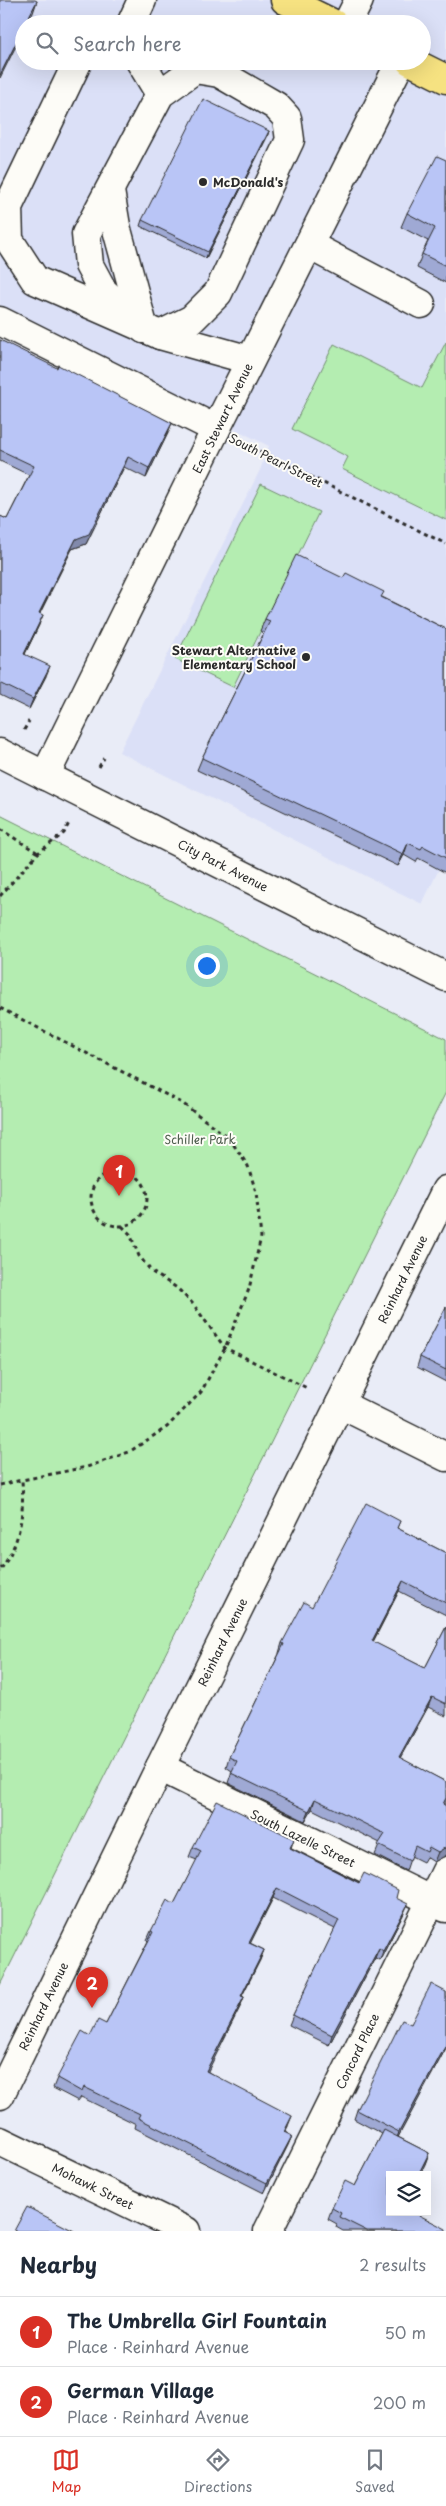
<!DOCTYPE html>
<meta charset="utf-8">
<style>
:root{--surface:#fff;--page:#f6f6f7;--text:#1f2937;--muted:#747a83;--line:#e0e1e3;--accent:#d93025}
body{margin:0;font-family:"Playpen Sans",sans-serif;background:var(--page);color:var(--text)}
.controls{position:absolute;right:15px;bottom:15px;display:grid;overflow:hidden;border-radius:0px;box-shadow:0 5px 20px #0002}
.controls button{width:45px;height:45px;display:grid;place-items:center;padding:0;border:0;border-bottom:1px solid var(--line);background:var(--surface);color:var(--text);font:25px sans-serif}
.you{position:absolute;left:206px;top:965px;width:18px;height:18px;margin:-12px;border:4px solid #fff;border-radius:50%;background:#1a73e8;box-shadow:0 0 0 8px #1a73e833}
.badge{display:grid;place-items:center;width:32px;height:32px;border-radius:50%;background:var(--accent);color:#fff;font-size:16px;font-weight:700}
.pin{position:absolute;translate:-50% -41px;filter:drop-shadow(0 1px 2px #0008)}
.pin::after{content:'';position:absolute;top:26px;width:18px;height:15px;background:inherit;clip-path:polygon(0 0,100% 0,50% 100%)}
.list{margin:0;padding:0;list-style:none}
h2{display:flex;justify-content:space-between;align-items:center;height:65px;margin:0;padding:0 20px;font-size:21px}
h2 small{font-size:16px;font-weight:400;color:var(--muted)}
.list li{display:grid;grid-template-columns:32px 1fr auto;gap:15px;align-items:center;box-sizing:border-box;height:70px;padding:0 20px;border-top:1px solid var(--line)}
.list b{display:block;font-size:19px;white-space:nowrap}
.list p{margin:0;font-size:16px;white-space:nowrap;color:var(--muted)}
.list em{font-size:16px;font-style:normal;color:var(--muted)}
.icon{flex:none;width:28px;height:28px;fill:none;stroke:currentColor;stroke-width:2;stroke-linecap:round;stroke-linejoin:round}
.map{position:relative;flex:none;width:446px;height:2231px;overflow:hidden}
.search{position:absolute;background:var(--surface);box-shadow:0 5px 20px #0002;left:15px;right:15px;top:15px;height:55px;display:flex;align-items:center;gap:12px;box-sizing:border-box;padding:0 18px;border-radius:28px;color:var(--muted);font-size:19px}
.sheet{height:205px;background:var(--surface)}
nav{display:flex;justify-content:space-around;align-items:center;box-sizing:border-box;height:70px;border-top:1px solid var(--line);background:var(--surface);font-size:14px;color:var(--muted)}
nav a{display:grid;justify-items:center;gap:2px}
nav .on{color:var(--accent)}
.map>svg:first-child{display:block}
.built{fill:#dbe0f7;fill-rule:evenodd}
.green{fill:#b4edb1;stroke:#708c6e}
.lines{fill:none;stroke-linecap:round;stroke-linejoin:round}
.minor-casing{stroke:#2b2b2b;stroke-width:31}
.major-casing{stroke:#2b2b2b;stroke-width:31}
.path{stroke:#2b2b2b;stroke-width:3;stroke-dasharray:4 4;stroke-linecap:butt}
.minor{stroke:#fdfcf7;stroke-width:28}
.major{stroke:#f6e281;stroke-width:28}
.wall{fill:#9fa9d4;stroke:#2b2b2b}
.shaded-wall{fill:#828aac;stroke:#2b2b2b}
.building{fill:#b9c5f6;stroke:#2b2b2b}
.poi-dot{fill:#2b2b2b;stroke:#fdfcf7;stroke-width:2}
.labels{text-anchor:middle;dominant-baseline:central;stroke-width:4;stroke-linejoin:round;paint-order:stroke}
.poi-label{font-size:12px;font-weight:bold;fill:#2b2b2b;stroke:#fdfcf7;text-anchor:start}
.street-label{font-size:12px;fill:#2b2b2b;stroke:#fdfcf7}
.park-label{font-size:12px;fill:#4d5c4c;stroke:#fdfcf7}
</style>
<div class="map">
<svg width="446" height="2231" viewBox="0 0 446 2231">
<rect width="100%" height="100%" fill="#e9ecf7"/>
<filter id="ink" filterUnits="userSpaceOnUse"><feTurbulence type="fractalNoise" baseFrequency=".02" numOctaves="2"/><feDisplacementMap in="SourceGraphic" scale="10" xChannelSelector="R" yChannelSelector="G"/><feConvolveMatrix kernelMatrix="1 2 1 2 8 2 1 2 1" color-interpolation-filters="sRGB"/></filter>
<g filter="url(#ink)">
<path class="built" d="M0,0H446V855L422,904L119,752L260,470L269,446L0,311ZM24,24H422V61H24Z"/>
<g class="green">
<polygon points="446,342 446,520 342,469 348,457 292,429 334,344 422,388"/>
<polygon points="261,484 319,512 233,687 175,659"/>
<polygon points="0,815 446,1039 446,1092 0,1985"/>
</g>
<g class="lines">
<g class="minor-casing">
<g id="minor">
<polyline points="131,24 142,0"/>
<polyline points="347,24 359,0"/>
<polyline points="78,61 8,207 9,240 35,280 160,335 250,360"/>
<polyline points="140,61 160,94"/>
<polyline points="110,191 116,226 144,329"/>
<polyline points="309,245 421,304"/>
<polyline points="0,321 216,429"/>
<polyline points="144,329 103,291 89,265 86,234 160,94 195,69 219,73 276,106 287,118 290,140 218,293 192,319 160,335"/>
<polyline points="0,753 446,977"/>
<polyline points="45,776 216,429 401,61"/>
<polyline points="340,1404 446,1457"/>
<polyline points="160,1767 446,1908"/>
<polyline points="0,2095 160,1767 446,1190"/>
<polyline points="0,2141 186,2231"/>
<polyline points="268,2231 446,1871"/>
</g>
</g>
<g class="major-casing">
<g id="major">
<polyline points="285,0 334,24"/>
<polyline points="410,61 446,79"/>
</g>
</g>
<g class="path">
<polyline points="245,444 446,544"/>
<polyline points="24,730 29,721"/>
<polyline points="99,767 104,758"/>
<polyline points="0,829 38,853"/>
<polyline points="0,896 38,853 64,833 69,823"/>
<path d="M0,1008L182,1103L229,1138L248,1166L256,1192L261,1237L249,1289L225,1348L201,1392L167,1427L129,1452L87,1467L22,1480C24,1513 21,1543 0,1570"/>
<circle cx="119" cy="1198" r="28"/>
<polyline points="122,1226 130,1234 139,1256 152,1272 177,1288 193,1304 225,1348 307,1388"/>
<polyline points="0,1485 22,1480"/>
</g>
<use href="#minor" class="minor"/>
<use href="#major" class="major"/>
</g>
<g class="wall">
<polygon points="269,131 267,137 206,258 140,226 142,220"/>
<polygon points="446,160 446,283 417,268 422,254 428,241 401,227 407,213"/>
<polygon points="0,340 168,433 146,478 124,467 86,544 72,549 40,613 39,625 25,654 46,676 29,709 0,695 0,516 7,519 29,475 0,461"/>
<polygon points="382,597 446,629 446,873 418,858 416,862 404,855 398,866 197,770 202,758 264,633 260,631 265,619"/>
<polygon points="446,1307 446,1382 417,1367 420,1357"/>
<polygon points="400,1521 397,1528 446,1553 446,1615 399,1591 373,1642 425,1668 446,1627 446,1716 428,1707 400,1758 446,1782 446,1801 444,1805 446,1806 446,1856 445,1856 434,1862 426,1857 423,1862 411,1856 406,1871 375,1855 380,1843 312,1809 305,1821 228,1783 232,1771 226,1767 229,1757 279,1654 279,1653 282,1643 312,1607"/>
<polygon points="294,1839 291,1848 359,1883 396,1898 404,1913 380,1960 375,1958 329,2045 289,2025 293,2015 335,1929 273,1898 250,1943 264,1950 260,1960 242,1996 244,1997 240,2007 207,2071 288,2126 285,2132 292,2136 288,2145 264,2193 135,2128 136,2124 81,2097 78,2101 53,2088 57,2078 90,2036 106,2024 148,1941 147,1940 151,1931 174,1904 197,1860 189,1857 193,1847"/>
<polygon points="446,1992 446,2048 398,2137 429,2153 425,2164 390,2212 446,2231 343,2231 336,2227 337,2224 328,2219 332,2208 355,2186 382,2134 354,2119 357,2110 411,2024"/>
</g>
<g class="shaded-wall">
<polygon points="37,1 33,13 27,24 25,24"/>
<polygon points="24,27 24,30 0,78 0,75"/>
<polygon points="269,131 267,137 206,258 208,252"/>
<polygon points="172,423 168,433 146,478 149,468"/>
<polygon points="128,457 124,467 86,544 72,549 35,623 39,613 76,539"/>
<polygon points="43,615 39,625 20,664 24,654"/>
<polygon points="50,666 46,676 29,709 33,699"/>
<polygon points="408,843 404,855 398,866 403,854"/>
<polygon points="403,1581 399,1591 368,1651 372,1641"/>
<polygon points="432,1697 428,1707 395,1767 399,1757"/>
<polygon points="315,1799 312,1809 305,1821 309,1811"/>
<polygon points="446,1847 446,1851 445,1856 434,1862 438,1852"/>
<polygon points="277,1888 273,1898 246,1952 249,1943"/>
<polygon points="408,1904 404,1913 380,1960 383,1951"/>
<polygon points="379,1948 375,1958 329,2045 332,2035"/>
<polygon points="264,1950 260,1960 237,2005 241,1996"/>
<polygon points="244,1997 240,2007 203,2081 206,2071"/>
<polygon points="446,2045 446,2048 396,2141 399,2132"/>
<polygon points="292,2116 288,2126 280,2141 284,2132"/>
<polygon points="292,2136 288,2145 264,2193 267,2183"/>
<polygon points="429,2153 425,2164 420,2175 418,2175"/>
</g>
<g class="building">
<polygon points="0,0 35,0 37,1 25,24 24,24 24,27 0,75"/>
<polygon points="203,99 269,131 208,252 142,220"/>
<polygon points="437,156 446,160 446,266 422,254 435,228 407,213"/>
<polygon points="0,340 57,368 58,365 172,423 149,468 128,457 89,534 76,539 39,613 43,615 24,654 50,666 33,699 0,683 0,516 7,519 34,466 0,450"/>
<polygon points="296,555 343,578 346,573 384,592 381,597 446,629 446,858 423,846 421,849 408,843 403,854 202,758 270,621 265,619"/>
<polygon points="446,1307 446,1370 420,1357"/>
<polygon points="366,1503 400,1521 397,1528 446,1553 446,1603 403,1581 372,1641 425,1668 446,1627 446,1704 432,1697 399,1757 446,1782 446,1798 443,1804 446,1806 446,1847 438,1852 429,1847 427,1852 415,1846 410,1861 378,1845 385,1834 315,1799 309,1811 231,1773 237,1761 229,1757 284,1644 282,1643 304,1602 312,1607"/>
<polygon points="217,1801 294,1839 290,1848 359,1883 364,1873 398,1890 396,1898 408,1904 383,1951 379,1948 332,2035 293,2015 339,1920 277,1888 249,1943 264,1950 241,1996 244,1997 206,2071 292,2116 284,2132 292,2136 267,2183 138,2118 140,2114 84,2087 82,2092 57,2078 82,2031 90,2036 98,2020 106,2024 153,1932 151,1931 167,1900 174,1904 201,1851 193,1847"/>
<polygon points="431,1984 446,1992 446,2045 399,2132 357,2110 402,2020 411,2024"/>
<polygon points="384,2130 429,2153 418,2175 390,2175 390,2212 413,2212 446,2229 446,2231 367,2231 339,2217 341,2213 332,2208 345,2181 355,2186"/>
<polygon points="27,2207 74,2231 14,2231"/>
</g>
</g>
<g class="poi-dot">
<circle cx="203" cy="182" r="5"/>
<circle cx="306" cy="657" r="5"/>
</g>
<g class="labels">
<g class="poi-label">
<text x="213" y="182">McDonald's</text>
<text x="296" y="650" text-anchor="end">Stewart Alternative<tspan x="296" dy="14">Elementary School</tspan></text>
</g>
<g class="street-label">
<text transform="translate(222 418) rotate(-64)">East Stewart Avenue</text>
<text transform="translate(276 460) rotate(27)">South Pearl Street</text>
<text transform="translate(223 865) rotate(27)">City Park Avenue</text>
<text transform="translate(402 1279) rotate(-64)">Reinhard Avenue</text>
<text transform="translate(222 1642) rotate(-64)">Reinhard Avenue</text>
<text transform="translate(303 1838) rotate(26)">South Lazelle Street</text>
<text transform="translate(43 2006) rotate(-64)">Reinhard Avenue</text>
<text transform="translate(357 2051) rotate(-64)">Concord Place</text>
<text transform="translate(93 2186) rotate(26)">Mohawk Street</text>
</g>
<g class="park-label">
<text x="200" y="1139">Schiller Park</text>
</g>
</g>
</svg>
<div class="controls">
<button><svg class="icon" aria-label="layers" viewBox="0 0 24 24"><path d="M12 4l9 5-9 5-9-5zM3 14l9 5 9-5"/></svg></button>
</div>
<div class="you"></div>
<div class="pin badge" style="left:119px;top:1196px">1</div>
<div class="pin badge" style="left:92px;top:2008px">2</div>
<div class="search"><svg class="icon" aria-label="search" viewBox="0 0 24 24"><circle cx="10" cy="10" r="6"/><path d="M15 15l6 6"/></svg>Search here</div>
</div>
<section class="sheet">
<h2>Nearby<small>2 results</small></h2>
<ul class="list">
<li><span class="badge">1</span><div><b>The Umbrella Girl Fountain</b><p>Place · Reinhard Avenue</p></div><em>50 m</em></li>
<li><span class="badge">2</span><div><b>German Village</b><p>Place · Reinhard Avenue</p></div><em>200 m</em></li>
</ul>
</section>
<nav>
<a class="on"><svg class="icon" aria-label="map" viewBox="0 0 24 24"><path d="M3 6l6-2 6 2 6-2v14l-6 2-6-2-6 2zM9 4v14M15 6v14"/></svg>Map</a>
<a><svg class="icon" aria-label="directions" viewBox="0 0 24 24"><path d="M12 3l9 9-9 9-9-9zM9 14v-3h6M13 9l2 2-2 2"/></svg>Directions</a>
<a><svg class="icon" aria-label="saved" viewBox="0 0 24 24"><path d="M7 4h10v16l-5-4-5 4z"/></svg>Saved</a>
</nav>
